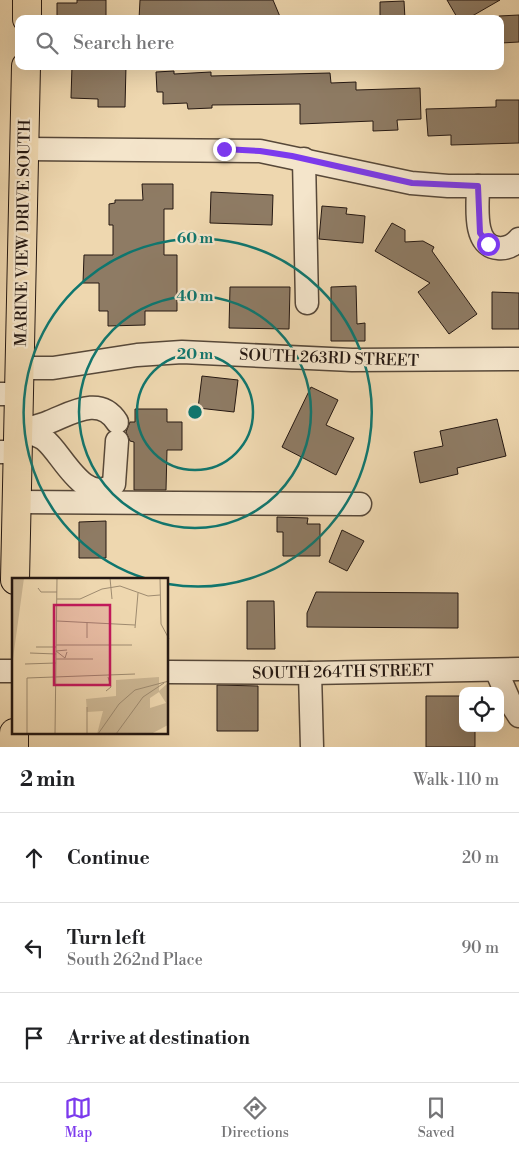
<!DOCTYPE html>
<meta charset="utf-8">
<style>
:root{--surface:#fff;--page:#f2f2f2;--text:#202124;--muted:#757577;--line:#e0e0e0;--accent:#7c3aed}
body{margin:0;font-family:"Libre Bodoni",serif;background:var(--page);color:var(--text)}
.controls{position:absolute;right:15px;bottom:15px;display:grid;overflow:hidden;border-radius:10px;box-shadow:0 5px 20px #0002}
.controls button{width:45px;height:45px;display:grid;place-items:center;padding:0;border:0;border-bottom:1px solid var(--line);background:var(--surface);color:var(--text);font:25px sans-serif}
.stop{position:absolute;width:15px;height:15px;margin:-11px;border:4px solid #7c3aed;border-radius:50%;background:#fff}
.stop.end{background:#7c3aed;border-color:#fff;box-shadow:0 1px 5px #0008}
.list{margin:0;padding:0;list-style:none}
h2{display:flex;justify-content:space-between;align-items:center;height:65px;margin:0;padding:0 20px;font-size:21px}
h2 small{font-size:16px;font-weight:400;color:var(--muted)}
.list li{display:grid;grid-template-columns:32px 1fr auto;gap:15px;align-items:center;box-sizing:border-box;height:90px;padding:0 20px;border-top:1px solid var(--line)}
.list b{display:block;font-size:19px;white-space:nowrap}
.list p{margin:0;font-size:16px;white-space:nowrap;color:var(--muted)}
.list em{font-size:16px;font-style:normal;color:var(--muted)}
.icon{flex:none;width:28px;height:28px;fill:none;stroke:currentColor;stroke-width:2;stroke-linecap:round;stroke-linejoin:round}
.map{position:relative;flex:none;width:519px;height:747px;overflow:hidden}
.search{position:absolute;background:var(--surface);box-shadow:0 5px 20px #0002;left:15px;right:15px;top:15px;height:55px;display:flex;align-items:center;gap:12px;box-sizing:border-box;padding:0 18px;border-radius:10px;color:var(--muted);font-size:19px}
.sheet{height:335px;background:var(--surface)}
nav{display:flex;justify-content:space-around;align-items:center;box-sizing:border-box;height:70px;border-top:1px solid var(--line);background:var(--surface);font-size:14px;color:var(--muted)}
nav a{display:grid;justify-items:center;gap:2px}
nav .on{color:var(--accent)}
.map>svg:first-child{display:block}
.building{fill:#8e7b64;stroke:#251812}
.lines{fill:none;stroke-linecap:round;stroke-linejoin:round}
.minor-casing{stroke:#574839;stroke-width:25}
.major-casing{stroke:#251812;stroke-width:30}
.minor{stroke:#f4e5cb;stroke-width:22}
.major{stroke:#eed7af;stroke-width:28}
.route{stroke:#7c3aed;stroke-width:6}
.ring{fill:none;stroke:#0f766e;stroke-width:2.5}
.labels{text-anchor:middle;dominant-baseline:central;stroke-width:4.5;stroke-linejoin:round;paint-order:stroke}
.street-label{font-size:16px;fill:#251812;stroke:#f4e5cb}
.inset-road{fill:none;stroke:#9e8b70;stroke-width:1}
.view{fill:#c2185b;fill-opacity:0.15;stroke:#c2185b;stroke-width:2.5}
.inset-edge{fill:none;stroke:#251812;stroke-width:2.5}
.centre{fill:#0f766e;stroke:#f4e5cb;stroke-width:2.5}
.ring-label{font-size:15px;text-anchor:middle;font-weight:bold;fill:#0f766e;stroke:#f4e5cb;stroke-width:4.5;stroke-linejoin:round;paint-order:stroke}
</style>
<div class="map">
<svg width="519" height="747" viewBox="0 0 519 747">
<rect width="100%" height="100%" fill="#eed7af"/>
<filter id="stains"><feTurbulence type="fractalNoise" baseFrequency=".004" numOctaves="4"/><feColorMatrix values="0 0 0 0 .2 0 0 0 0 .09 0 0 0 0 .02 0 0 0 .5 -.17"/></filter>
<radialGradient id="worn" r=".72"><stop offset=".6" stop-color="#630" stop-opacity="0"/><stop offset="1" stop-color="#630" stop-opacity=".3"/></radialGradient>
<g class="building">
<polygon points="77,0 106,0 106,19 57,19 57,3 77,3"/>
<polygon points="140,0 273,0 281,19 139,19"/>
<polygon points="447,0 500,0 467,19 458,19"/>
<polygon points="404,1 405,19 380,19 380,2"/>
<polygon points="519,15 519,42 501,43 499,16"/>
<polygon points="72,66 126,66 125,107 98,107 98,99 71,98"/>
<polygon points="174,71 174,74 211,72 211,76 330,73 331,83 356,82 356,90 420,88 421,119 397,120 398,130 373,131 373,121 300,124 300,104 212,105 212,108 188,109 187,103 163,104 163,92 157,92 156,72"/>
<polygon points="496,100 519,100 519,143 451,145 451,135 428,136 426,109 496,107"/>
<polygon points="142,184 173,184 173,209 164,209 164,255 177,255 177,311 145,311 145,325 108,326 108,311 99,311 99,283 83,283 84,255 113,255 113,225 109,225 109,204 115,203 115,200 143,200"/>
<polygon points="211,192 273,195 272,225 210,223"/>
<polygon points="322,206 347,208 346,214 365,216 363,243 319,239"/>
<polygon points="392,223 405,230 405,242 423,241 434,247 432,251 477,314 449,334 418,292 430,283 375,251"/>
<polygon points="356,286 357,324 365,323 365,341 331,341 331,287"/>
<polygon points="230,287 290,287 289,329 229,328"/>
<polygon points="492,292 519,293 519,329 492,329"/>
<polygon points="202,376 238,380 234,412 198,408"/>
<polygon points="311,387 338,400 326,425 354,438 336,475 282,447"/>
<polygon points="135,409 167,409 167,422 182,422 182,450 167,450 166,490 134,490 134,442 130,441 126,432 130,422 135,422"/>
<polygon points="497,419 506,456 457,468 458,474 420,483 414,452 443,446 440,431"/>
<polygon points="277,517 308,518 307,524 320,524 320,556 283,556 283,532 277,532"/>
<polygon points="106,521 106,558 79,558 79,522"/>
<polygon points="342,530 364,541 347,571 329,562"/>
<polygon points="316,592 458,593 458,628 307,627 307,613"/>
<polygon points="247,601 274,601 275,649 247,649"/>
<polygon points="217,685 258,686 258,731 217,731"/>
<polygon points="426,696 463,696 463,728 475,728 475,747 426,747"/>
</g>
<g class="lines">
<g class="minor-casing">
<g id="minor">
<polyline points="25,149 260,151 411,183 448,186 519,186"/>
<polyline points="304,159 307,303"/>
<path d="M478,186C478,204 472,246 498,248C507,249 514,245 519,239"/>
<polyline points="20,368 53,368 137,355 182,352 352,360 519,359"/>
<polyline points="0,394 20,394"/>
<path d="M117,422C100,395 72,413 49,422C40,426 29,428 19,431C27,433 38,434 45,440C62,453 84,507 114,484L117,441"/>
<polyline points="0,452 18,452"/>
<polyline points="17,502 360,504"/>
<polyline points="496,670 510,702 519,716"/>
<polyline points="0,671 14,671"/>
<polyline points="168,672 310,673 519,669"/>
<polyline points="310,673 312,747"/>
</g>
</g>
<g class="major-casing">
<g id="major">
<polyline points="27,19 27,0"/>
<polyline points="15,580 26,66"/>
<polyline points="14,733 14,747"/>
</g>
</g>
<use href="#minor" class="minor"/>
<use href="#major" class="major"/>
</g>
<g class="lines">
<polyline class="route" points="224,149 260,151 292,156 412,183 478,186 480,233 488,244"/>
</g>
<g class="ring">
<circle cx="195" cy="412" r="58"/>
<circle cx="195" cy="412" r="116"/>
<path d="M147 579A174 174 0 1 1 168 584"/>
</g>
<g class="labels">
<g class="street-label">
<text transform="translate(23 233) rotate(-89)">MARINE VIEW DRIVE SOUTH</text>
<text transform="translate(329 358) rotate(2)">SOUTH 263RD STREET</text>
<text transform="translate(343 672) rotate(-1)">SOUTH 264TH STREET</text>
</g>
</g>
<g transform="translate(12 578)">
<rect width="156" height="156" fill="#eed7af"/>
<path d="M0,0H12L0,88ZM147,99V113L156,105V147L139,156H85L91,133L75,134L74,121L104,118V102ZM147,114L154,125L138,130V120Z" fill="#ccb794" fill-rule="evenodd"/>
<path class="inset-road" d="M98,0L100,21M148,0L149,46L157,61M26,10L29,14H45M45,21H68L90,11L108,8L136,18L148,17M45,43L123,47M75,44V60M123,50L126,15M44,67H120M24,69H44M55,72L44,73L53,80L55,74M18,75L44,76M44,81H81M13,86L44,85M94,113L99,109L96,99M75,129V156M15,156V100L123,96M43,156L45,0M86,156L107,126L123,112L157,103M104,156L131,119L152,105"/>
<path class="view" d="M42,27H98V107H42Z"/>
<rect width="156" height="156" class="inset-edge"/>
</g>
<circle cx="195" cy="412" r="8" class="centre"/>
<g class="ring-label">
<text x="195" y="243">60 m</text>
<text x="195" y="301">40 m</text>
<text x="195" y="359">20 m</text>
</g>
<rect width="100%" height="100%" filter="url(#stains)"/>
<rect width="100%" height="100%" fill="url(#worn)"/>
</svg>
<div class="controls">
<button><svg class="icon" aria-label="locate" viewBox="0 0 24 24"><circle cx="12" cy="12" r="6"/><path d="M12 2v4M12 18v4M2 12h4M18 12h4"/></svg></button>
</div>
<div class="stop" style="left:488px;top:244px"></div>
<div class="stop end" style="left:224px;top:149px"></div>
<div class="search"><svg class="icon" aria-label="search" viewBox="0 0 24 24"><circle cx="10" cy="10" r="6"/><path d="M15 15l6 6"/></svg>Search here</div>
</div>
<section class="sheet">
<h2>2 min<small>Walk · 110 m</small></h2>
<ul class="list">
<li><svg class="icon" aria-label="ahead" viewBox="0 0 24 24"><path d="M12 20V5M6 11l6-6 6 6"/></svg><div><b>Continue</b></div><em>20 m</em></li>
<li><svg class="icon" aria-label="left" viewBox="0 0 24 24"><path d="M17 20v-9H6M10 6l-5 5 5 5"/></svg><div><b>Turn left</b><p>South 262nd Place</p></div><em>90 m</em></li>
<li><svg class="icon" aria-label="arrive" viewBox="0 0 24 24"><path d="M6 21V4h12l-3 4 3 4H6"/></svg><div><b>Arrive at destination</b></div></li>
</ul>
</section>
<nav>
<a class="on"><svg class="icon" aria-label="map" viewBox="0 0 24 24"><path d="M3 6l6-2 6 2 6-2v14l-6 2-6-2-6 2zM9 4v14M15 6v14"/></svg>Map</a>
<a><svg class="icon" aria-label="directions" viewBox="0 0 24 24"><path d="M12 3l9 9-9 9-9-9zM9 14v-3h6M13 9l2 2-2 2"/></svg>Directions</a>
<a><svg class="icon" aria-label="saved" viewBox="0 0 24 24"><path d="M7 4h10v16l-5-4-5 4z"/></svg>Saved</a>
</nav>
